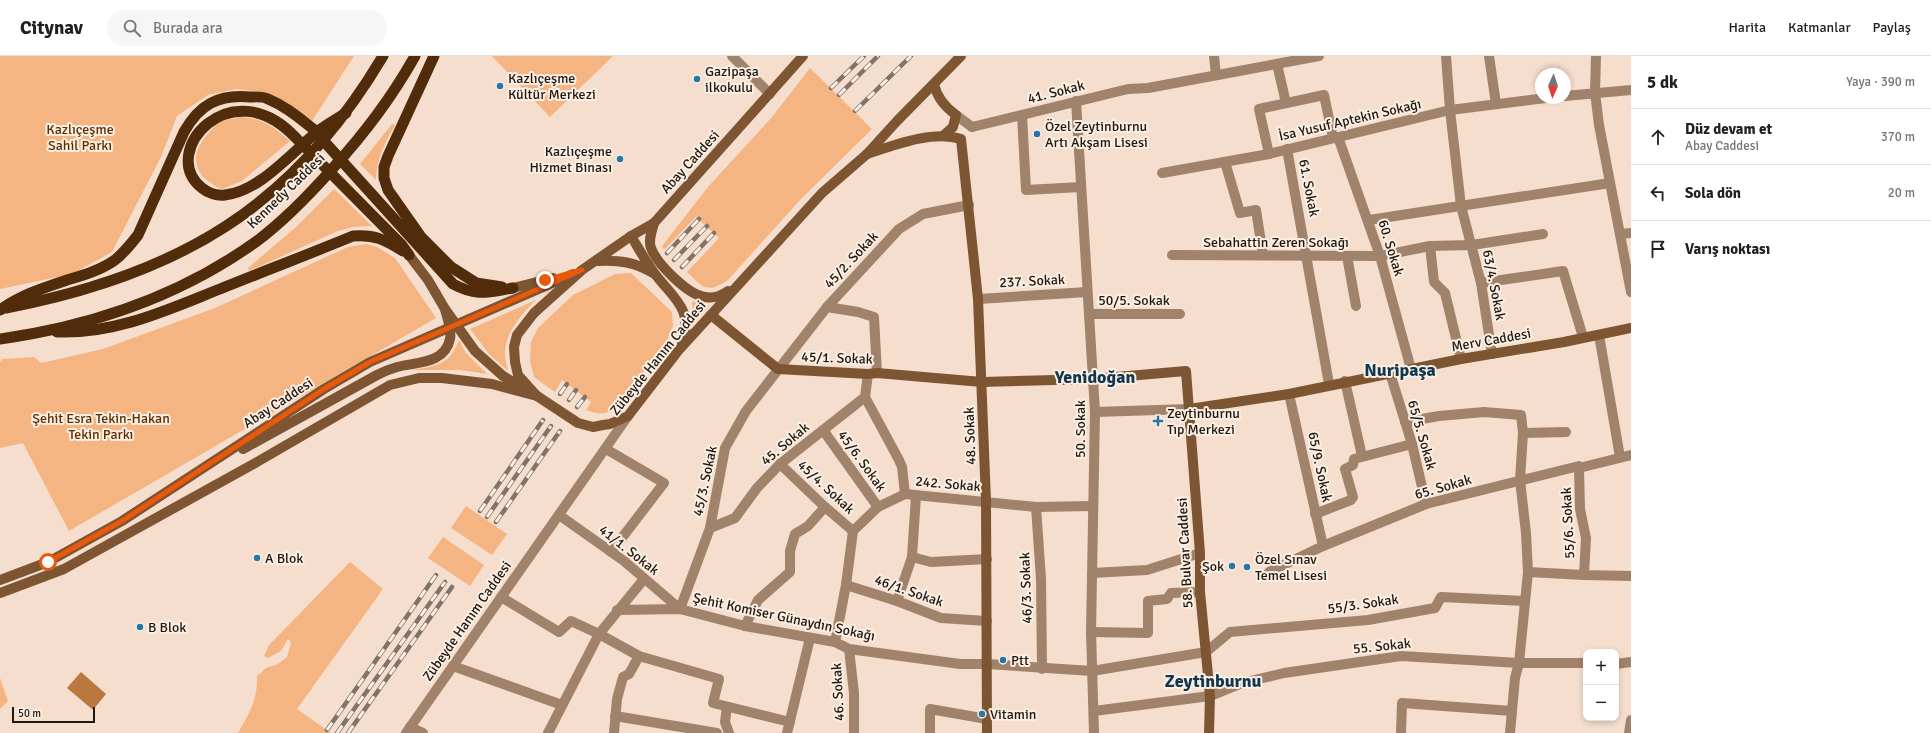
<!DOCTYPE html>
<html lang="tr">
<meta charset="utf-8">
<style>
:root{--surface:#fff;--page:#f6f6f6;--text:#202124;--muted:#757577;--line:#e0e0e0}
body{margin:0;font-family:Signika,sans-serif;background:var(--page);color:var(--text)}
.controls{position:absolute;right:12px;bottom:12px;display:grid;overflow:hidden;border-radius:8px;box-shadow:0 2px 6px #0003}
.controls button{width:36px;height:36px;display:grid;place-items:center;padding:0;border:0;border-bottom:1px solid var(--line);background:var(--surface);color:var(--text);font:20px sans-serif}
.compass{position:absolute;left:1535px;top:12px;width:36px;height:36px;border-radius:50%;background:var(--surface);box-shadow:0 2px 6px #0003;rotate:183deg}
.scale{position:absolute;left:12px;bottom:10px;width:83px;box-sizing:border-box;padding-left:4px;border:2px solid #1f1811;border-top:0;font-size:11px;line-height:14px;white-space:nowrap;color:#1f1811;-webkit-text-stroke:3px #fbeee3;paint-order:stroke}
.stop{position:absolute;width:12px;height:12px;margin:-9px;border:3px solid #ea580c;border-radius:50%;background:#fff}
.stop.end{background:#ea580c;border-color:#fff;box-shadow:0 1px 4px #0008}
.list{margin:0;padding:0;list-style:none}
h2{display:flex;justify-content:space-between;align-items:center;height:52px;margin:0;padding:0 16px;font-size:17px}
h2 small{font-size:13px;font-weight:400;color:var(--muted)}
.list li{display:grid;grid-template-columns:26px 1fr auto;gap:12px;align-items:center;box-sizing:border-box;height:56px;padding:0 16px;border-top:1px solid var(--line)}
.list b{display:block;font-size:15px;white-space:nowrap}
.list p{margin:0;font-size:13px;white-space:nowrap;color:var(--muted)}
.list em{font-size:13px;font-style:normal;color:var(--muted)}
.icon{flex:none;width:22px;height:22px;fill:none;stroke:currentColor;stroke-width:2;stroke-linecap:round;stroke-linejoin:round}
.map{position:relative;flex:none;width:1631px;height:677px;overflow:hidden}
header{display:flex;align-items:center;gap:24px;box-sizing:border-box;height:56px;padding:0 20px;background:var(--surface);border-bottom:1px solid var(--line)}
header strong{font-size:19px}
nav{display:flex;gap:22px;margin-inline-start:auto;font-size:14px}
.search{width:280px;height:36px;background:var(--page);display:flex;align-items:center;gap:10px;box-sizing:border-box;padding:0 14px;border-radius:22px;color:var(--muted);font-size:15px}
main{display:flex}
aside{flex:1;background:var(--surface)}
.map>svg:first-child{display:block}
.green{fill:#f4b583}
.water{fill:#ba783f}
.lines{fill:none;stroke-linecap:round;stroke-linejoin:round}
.minor{stroke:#a1836c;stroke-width:10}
.tertiary{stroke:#a1836c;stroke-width:10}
.secondary{stroke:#7e5532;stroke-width:10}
.trunk{stroke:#502c0a;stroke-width:11}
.rail-casing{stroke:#817368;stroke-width:4.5}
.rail{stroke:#fbeee3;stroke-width:3;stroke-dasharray:9;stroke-linecap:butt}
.route{stroke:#ea580c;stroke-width:5}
.poi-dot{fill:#2577a8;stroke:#fbeee3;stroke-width:1.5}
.labels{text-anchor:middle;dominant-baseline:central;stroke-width:4;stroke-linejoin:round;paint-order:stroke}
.poi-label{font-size:14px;fill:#1f1811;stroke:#fbeee3;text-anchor:start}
.street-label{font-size:14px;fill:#1f1811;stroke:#fbeee3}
.park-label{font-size:14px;fill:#5b2f00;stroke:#fbeee3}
.district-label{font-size:18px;font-weight:bold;fill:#10374f;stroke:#fbeee3}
</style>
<header>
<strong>Citynav</strong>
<div class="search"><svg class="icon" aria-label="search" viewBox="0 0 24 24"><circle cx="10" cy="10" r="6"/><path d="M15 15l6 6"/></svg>Burada ara</div>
<nav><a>Harita</a><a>Katmanlar</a><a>Paylaş</a></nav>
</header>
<main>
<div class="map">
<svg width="1631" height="677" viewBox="0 0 1631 677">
<rect width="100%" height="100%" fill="#f5decd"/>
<g class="green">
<polygon points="0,0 354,0 312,65 264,36 236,33 208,39 177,60 161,101 112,196 72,218 0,233"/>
<polygon points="492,0 613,0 550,61"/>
<path d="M810,12L872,73L800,144L728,224C707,238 703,232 687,216L719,182L696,161L664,194L662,190L708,131L772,61Z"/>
<path d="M241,61C264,63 272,70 290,85L242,125L222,133C195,122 187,101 208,78C212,73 217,68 222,65C227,63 235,63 241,61Z"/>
<path d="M392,68L395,69C384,89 377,101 376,124L360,108Z"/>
<polygon points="334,133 372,170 353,171 338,175 249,215 248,212 296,171"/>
<polygon points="366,188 377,191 395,202 436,262 69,475 23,387 0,392 0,306 2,303 34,301 41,307 103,293 215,252 348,191"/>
<path d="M631,217L672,256L673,270L667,284L619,350C606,359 600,359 586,354L591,346L562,324L555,336L534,321L530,306L531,286L538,272L573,239L615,218Z"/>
<path d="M536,244C522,258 506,275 505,296C504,302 507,309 508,315L489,298L470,273Z"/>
<polygon points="693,245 709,250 694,267 692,247"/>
<path d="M459,284L466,297L487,318L460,314H412C436,310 450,309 459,284Z"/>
<polygon points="466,450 507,478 492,499 451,472"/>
<polygon points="443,481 484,509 470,530 428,502"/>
<path d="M350,506L383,533L297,653L331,677H238C249,657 258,644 257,620L266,612L278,608L287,601L291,587L288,583L281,595L268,602L264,600L269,589Z"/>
<polygon points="0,622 8,645 0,653"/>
</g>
<polygon class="water" points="81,616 106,638 93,654 67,632"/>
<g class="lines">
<g class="minor">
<polyline points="732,0 770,38"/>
<polyline points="1214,0 1216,19"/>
<polyline points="1446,0 1450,54 1461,150 1481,227 1492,298"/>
<polyline points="1489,0 1496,48"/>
<polyline points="1596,0 1595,37 1599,69 1631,236"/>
<polyline points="1277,8 1286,47"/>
<polyline points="1565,40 1631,34"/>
<polyline points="1076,45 1095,356 1091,576 1094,677"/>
<polyline points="956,59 972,71"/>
<polyline points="1022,59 1026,134 1081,131"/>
<polyline points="972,71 1128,33 1148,32 1319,0"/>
<polyline points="1338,81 1380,200 1411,313"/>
<polyline points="1287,93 1329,328"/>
<polyline points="1269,98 1259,53 1324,39 1333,82"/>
<polyline points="1225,106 1240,157 1256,154 1263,199"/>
<polyline points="1162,117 1269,98 1450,54 1546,42"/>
<polyline points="1369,164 1610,127"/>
<polyline points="1620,178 1631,177"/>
<polyline points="1430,190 1434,226 1445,237 1461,303"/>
<polyline points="1172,199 1380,200 1430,190 1472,189 1543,178"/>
<polyline points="1347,200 1356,250"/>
<polyline points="1481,227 1563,215 1583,281"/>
<polyline points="978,243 1087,236"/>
<polyline points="827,251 858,256 874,261 877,317"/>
<polyline points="1089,258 1180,258"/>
<polyline points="1599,279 1620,401"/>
<polyline points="1390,317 1412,388 1426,448"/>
<polyline points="1345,325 1362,400"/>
<polyline points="1289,338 1323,490"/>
<polyline points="865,341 899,404 902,411 905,438"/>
<polyline points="1095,356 1189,353"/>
<polyline points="1405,366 1439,360 1484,356 1521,359 1523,377 1520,424 1526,477 1528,516 1519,607 1515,622 1510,677"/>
<polyline points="823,374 878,451"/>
<polyline points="1523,377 1566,376"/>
<polyline points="606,393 664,427 611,496"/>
<polyline points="780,408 825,451 853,475"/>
<polyline points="1579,412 1580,453 1586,482 1584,519"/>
<polyline points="1036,451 1041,523 1042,613"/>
<polyline points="1315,458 1351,444 1353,441 1345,413 1353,409 1354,403 1412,388"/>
<polyline points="559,459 624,505 680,553"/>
<polyline points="710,472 735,462 757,432 780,408 865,341 868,318"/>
<polyline points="912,501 931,506 987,503"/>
<polyline points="1269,516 1323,490 1426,448 1579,410 1579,412 1631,399"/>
<polyline points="1528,516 1584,519 1631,520"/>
<polyline points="1092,517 1147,514 1200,497"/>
<polyline points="846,529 897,545 941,562 987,565"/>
<polyline points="501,541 559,576 571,565 599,578 639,600 719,623 713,647 790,666"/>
<polyline points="897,545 912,501 916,440"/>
<polyline points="680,553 710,472 725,392 746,355 827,251 899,173 923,158 969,149"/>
<polyline points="617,554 680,553 745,570 835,586 849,593 960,608 987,608 1092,615 1206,596 1230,576 1368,564 1435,552 1441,541 1525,545"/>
<polyline points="745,570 758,544 790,516 790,495 795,478 808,470 825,451"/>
<polyline points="1091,576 1148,577 1148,545 1167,543 1171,537 1200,536"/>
<polyline points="835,586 846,529 853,475 878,451 905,438 1036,451 1093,450"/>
<polyline points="849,593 854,637 854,677"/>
<polyline points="1616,608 1631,606"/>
<polyline points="453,610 562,649"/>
<polyline points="727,651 725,666 729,677"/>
<polyline points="1094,655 1210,640 1242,627 1284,617 1401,600 1519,607 1586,607"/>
<polyline points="615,660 717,677"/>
<polyline points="410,671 423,677"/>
<polyline points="548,677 599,578 644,523"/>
<polyline points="614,677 617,643 623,621 629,618 639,600"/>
<polyline points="787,677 810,582"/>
<polyline points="930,677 930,653 987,663"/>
<polyline points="1401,677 1402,647 1512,655"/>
<polyline points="1629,677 1631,664"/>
</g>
<polyline class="tertiary" points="406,677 628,360"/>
<g class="secondary">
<polyline points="803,0 654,167 631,180 582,214 534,257 517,279 514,291 515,306 518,319 537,340 578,367 593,371 603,369 610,368 628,360 678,295 822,137 867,98 897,65 961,0"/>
<path d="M934,28C937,42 945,51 956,59L953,71L943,80"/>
<path d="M867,98C894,89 933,74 961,83L978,243L986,445L987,677"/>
<path d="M654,167C652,175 648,184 651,192C657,208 688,239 705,241C714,243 721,240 728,235"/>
<path d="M631,180C639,193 646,206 655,218C674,243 694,253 682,288"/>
<polyline points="409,199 428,224 445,253 475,295 503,320 525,333"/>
<path d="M598,205C619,204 635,206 653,217"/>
<polyline points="513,232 553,222"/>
<polyline points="711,259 778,313 868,318 877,317 982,326 1093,323 1186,315 1200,497 1200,536 1210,640 1209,677"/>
<polyline points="1189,353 1289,338 1461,303 1564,286 1631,272"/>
<path d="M243,393L377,319C383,316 390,313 397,311C416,306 445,308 450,283C452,274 447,262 445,253"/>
<polyline points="0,524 48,506 122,465 324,333 370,306 573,218"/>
<polyline points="0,537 64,513 257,406 390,329 419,322 442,322 492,328 537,340"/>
</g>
<g class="trunk">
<polyline points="434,0 388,100 384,111 384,122 388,134 421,181 451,211 476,227 502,231"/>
<path d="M346,57C338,62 329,67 321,73C292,95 261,135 225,139C217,140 208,137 202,132C157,97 231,12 296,82L401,188L409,199"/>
<path d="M6,252C178,219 293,152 383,0"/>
<path d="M0,254C21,239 43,232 67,224C84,219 101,214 115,204C124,197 131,188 138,179L184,76C199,49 218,38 250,41C255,41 263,40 268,43C285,50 298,61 312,72L453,228C477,241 488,236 513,232"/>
<path d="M57,276C116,278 167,254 220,233C265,215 309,198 353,180C375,178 385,184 403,195"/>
<path d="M0,283C92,270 182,239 257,185C285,164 310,138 333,112C365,77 392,41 415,0"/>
</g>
<g class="rail-casing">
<g id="rail">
<polyline points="831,32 864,0"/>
<polyline points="839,39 878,0"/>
<polyline points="855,55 911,0"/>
<polyline points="667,197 699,163"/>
<polyline points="674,204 707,170"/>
<polyline points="682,211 714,177"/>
<polyline points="560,338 567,328"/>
<polyline points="569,344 576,334"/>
<polyline points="577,351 585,341"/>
<polyline points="480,455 543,364"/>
<polyline points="487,461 551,370"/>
<polyline points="496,466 560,375"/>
<polyline points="327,674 436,519"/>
<polyline points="337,677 445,526"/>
<polyline points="348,677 452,531"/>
</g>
</g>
<use href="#rail" class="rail"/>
</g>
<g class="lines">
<polyline class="route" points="48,506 122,465 324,333 370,306 582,214 545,224"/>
</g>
<g class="poi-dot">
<circle cx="697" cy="23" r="4"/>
<circle cx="500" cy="30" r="4"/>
<circle cx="1037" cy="78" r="4"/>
<circle cx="620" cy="103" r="4"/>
<path d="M1156 359h4v4h4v4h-4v4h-4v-4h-4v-4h4z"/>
<circle cx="257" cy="502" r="4"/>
<circle cx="1232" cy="510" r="4"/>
<circle cx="1247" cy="511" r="4"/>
<circle cx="140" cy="571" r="4"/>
<circle cx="1003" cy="604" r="4"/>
<circle cx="982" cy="658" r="4"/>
</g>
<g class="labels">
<g class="poi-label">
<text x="705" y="15">Gazipaşa<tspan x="705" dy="16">ilkokulu</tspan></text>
<text x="508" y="22">Kazlıçeşme<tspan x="508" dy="16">Kültür Merkezi</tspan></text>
<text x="1045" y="70">Özel Zeytinburnu<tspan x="1045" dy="16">Artı Akşam Lisesi</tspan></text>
<text x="612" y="95" text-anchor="end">Kazlıçeşme<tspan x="612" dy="16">Hizmet Binası</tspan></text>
<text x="1167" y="357">Zeytinburnu<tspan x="1167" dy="16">Tıp Merkezi</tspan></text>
<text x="265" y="502">A Blok</text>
<text x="1255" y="503">Özel Sınav<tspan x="1255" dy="16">Temel Lisesi</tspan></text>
<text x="1224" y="510" text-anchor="end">Şok</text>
<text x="148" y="571">B Blok</text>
<text x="1011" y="604">Ptt</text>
<text x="990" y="658">Vitamin</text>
</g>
<g class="street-label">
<text transform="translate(1056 36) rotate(-14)">41. Sokak</text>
<text transform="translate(1350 64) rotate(-13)">İsa Yusuf Aptekin Sokağı</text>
<text transform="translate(690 106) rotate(-48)">Abay Caddesi</text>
<text transform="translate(1309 132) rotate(79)">61. Sokak</text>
<text transform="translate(286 135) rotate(-44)">Kennedy Caddesi</text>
<text x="1276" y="186">Sebahattin Zeren Sokağı</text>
<text transform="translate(1391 192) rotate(73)">60. Sokak</text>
<text transform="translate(851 204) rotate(-47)">45/2. Sokak</text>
<text transform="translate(1032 225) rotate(-3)">237. Sokak</text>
<text transform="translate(1494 229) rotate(79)">63/4. Sokak</text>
<text x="1134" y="244">50/5. Sokak</text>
<text transform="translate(1491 284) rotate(-10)">Merv Caddesi</text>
<text transform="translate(658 302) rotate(-51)">Zübeyde Hanım Caddesi</text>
<text transform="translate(837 302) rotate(2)">45/1. Sokak</text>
<text transform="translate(278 347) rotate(-33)">Abay Caddesi</text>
<text transform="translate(1080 373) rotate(-90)">50. Sokak</text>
<text transform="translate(1422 379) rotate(74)">65/5. Sokak</text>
<text transform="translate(970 380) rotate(-92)">48. Sokak</text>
<text transform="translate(785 388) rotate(-40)">45. Sokak</text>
<text transform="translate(862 405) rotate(54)">45/6. Sokak</text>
<text transform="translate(1320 411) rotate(78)">65/9. Sokak</text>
<text transform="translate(705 425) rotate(-78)">45/3. Sokak</text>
<text transform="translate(948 428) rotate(5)">242. Sokak</text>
<text transform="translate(826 431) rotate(43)">45/4. Sokak</text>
<text transform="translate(1443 431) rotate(-16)">65. Sokak</text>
<text transform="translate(1568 467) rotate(-93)">55/6. Sokak</text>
<text transform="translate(629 494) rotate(38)">41/1. Sokak</text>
<text transform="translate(1185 497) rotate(-93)">58. Bulvar Caddesi</text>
<text transform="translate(1026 532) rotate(-92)">46/3. Sokak</text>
<text transform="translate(909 535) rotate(19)">46/1. Sokak</text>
<text transform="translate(1363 548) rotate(-8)">55/3. Sokak</text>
<text transform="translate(784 561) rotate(12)">Şehit Komiser Günaydın Sokağı</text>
<text transform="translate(467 565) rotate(-55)">Zübeyde Hanım Caddesi</text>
<text transform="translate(1382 590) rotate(-6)">55. Sokak</text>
<text transform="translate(838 636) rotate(-93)">46. Sokak</text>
</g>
<g class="park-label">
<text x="80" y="73">Kazlıçeşme<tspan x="80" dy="16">Sahil Parkı</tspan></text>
<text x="101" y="362">Şehit Esra Tekin-Hakan<tspan x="101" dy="16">Tekin Parkı</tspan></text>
</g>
<g class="district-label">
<text x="1400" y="314">Nuripaşa</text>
<text x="1095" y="321">Yenidoğan</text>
<text x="1213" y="625">Zeytinburnu</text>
</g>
</g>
</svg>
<div class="controls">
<button>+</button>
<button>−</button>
</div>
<svg class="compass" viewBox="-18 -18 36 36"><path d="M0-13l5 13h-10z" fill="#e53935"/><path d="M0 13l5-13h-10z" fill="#757577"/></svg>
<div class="scale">50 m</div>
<div class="stop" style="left:48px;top:506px"></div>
<div class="stop end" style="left:545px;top:224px"></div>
</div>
<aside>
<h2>5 dk<small>Yaya · 390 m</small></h2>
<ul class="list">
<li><svg class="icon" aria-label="ahead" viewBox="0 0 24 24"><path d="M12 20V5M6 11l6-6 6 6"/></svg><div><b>Düz devam et</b><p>Abay Caddesi</p></div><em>370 m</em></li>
<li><svg class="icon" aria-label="left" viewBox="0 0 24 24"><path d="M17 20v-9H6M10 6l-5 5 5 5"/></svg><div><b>Sola dön</b></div><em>20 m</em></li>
<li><svg class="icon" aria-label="arrive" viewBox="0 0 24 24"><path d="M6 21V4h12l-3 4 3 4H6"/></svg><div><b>Varış noktası</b></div></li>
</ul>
</aside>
</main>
